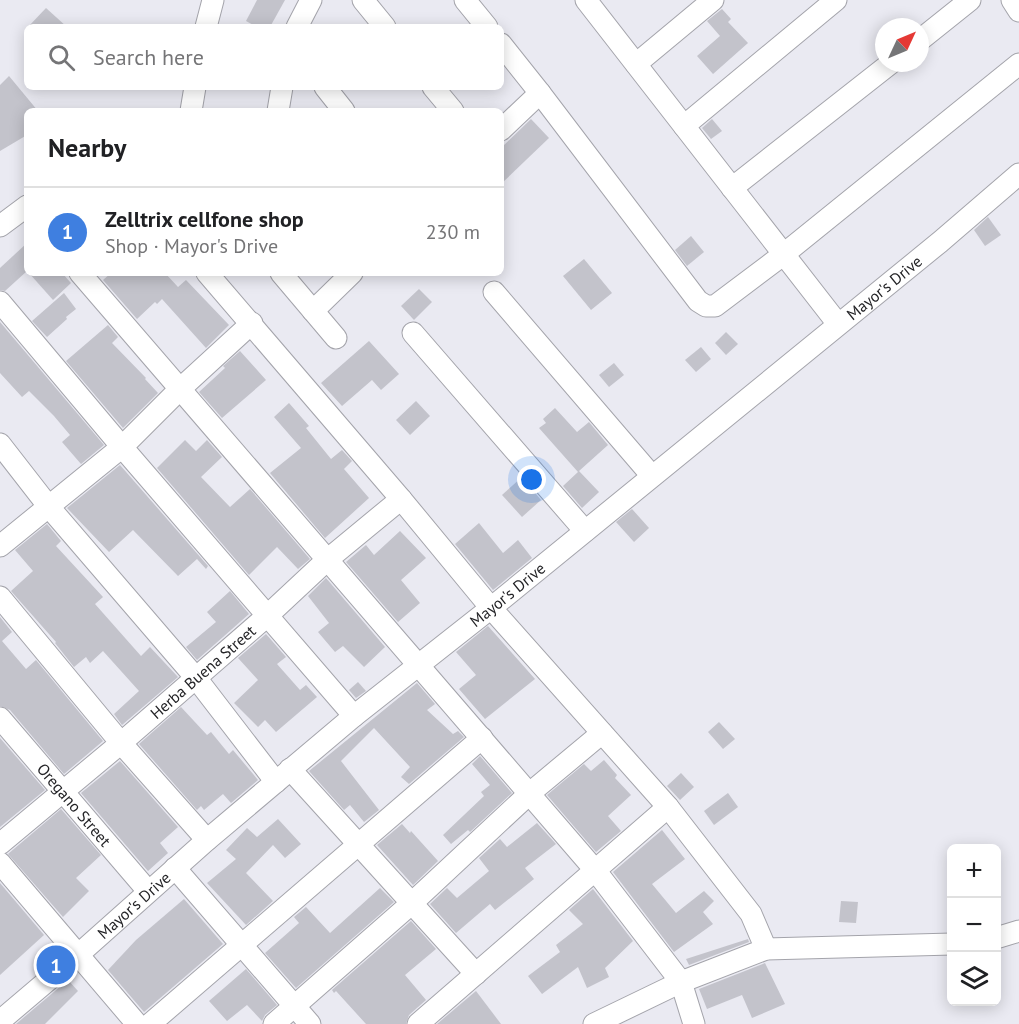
<!DOCTYPE html>
<meta charset="utf-8">
<style>
:root{--surface:#fff;--page:#f6f6f6;--text:#202124;--muted:#757577;--line:#e0e0e0;--accent:#c93f1c}
body{margin:0;font-family:"PT Sans",sans-serif;background:var(--page);color:var(--text)}
.controls{position:absolute;right:18px;bottom:18px;display:grid;overflow:hidden;border-radius:9px;box-shadow:0 3px 15px #0003}
.controls button{width:54px;height:54px;display:grid;place-items:center;padding:0;border:0;border-bottom:2px solid var(--line);background:var(--surface);color:var(--text);font:30px sans-serif}
.compass{position:absolute;left:875px;top:18px;width:54px;height:54px;border-radius:50%;background:var(--surface);box-shadow:0 3px 15px #0003;rotate:46deg}
.you{position:absolute;left:532px;top:480px;width:21px;height:21px;margin:-15px;border:4px solid #fff;border-radius:50%;background:#1a73e8;box-shadow:0 0 0 9px #1a73e833}
.badge{display:grid;place-items:center;width:39px;height:39px;border-radius:50%;background:var(--accent);color:#fff;font-size:20px;font-weight:700}
.pin{position:absolute;translate:-50% -50%;border:3px solid #fff;box-shadow:0 2px 6px #0006}
.list{margin:0;padding:0;list-style:none}
h2{display:flex;justify-content:space-between;align-items:center;height:78px;margin:0;padding:0 24px;font-size:26px}
h2 small{font-size:20px;font-weight:400;color:var(--muted)}
.list li{display:grid;grid-template-columns:39px 1fr auto;gap:18px;align-items:center;box-sizing:border-box;height:90px;padding:0 24px;border-top:2px solid var(--line)}
.list b{display:block;font-size:22px;white-space:nowrap}
.list p{margin:0;font-size:20px;white-space:nowrap;color:var(--muted)}
.list em{font-size:20px;font-style:normal;color:var(--muted)}
.icon{flex:none;width:33px;height:33px;fill:none;stroke:currentColor;stroke-width:2;stroke-linecap:round;stroke-linejoin:round}
.map{position:relative;flex:none;width:1019px;height:1024px;overflow:hidden}
.search{position:absolute;background:var(--surface);box-shadow:0 3px 15px #0003;left:24px;top:24px;width:480px;height:66px;display:flex;align-items:center;gap:15px;box-sizing:border-box;padding:0 21px;border-radius:9px;color:var(--muted);font-size:22px}
.panel{position:absolute;background:var(--surface);box-shadow:0 3px 15px #0003;left:24px;top:108px;width:480px;height:168px;border-radius:9px}
.map>svg:first-child{display:block}
.building{fill:#c3c3cb}
.lines{fill:none;stroke-linecap:round;stroke-linejoin:round}
.minor-casing{stroke:#a4a4ab;stroke-width:23}
.minor{stroke:#fff;stroke-width:21}
.labels{text-anchor:middle;dominant-baseline:central;stroke-width:6;stroke-linejoin:round;paint-order:stroke}
.street-label{font-size:16px;fill:#232326;stroke:#f7f7ff}
</style>
<div class="map">
<svg width="1019" height="1024" viewBox="0 0 1019 1024">
<rect width="100%" height="100%" fill="#eaeaf2"/>
<g class="building">
<polygon points="257,0 285,0 270,27 257,27 246,21"/>
<polygon points="46,8 67,27 28,27"/>
<polygon points="722,9 731,19 728,22 748,43 713,74 697,56 720,36 707,21"/>
<polygon points="9,76 38,111 27,111 27,135 0,151 0,85"/>
<polygon points="531,119 549,138 501,184 501,148"/>
<polygon points="712,119 722,131 711,139 702,128"/>
<polygon points="988,217 1001,235 985,246 974,230"/>
<polygon points="691,236 704,252 687,266 675,250"/>
<polygon points="27,243 27,271 5,291 0,290 0,268"/>
<polygon points="584,259 612,293 591,310 563,276"/>
<polygon points="29,273 62,273 71,283 53,300"/>
<polygon points="111,273 165,273 178,287 186,280 229,325 206,348 162,299 157,304 155,302 137,319 103,280"/>
<polygon points="419,289 432,302 414,320 401,306"/>
<polygon points="64,293 76,309 66,317 67,319 47,337 32,321"/>
<polygon points="0,322 104,445 81,464 62,442 70,435 54,416 29,391 22,397 0,373"/>
<polygon points="108,325 118,337 112,343 146,378 145,379 158,393 123,428 66,361"/>
<polygon points="726,332 738,344 726,355 715,343"/>
<polygon points="369,341 399,374 381,390 372,380 342,406 321,383"/>
<polygon points="701,347 711,359 696,372 685,360"/>
<polygon points="240,351 266,380 222,418 199,392 225,368 223,366"/>
<polygon points="614,363 624,375 609,387 599,375"/>
<polygon points="416,401 430,416 410,435 396,420"/>
<polygon points="289,403 309,426 306,428 331,459 342,450 352,461 344,469 369,498 325,538 270,473 301,448 274,417"/>
<polygon points="555,408 577,432 589,422 608,445 579,471 599,492 582,508 563,486 578,472 539,428 546,423 543,419"/>
<polygon points="185,440 196,451 207,440 222,457 201,477 230,507 250,489 310,559 298,569 277,547 249,575 157,468"/>
<polygon points="120,465 208,566 206,569 197,559 178,576 133,530 109,552 67,508"/>
<polygon points="522,477 541,500 522,517 502,495"/>
<polygon points="632,509 649,528 634,542 616,522"/>
<polygon points="479,523 503,553 518,540 532,558 493,590 455,544"/>
<polygon points="47,524 61,541 56,546 103,597 95,604 141,656 150,647 178,677 122,725 114,714 139,691 103,651 90,663 86,657 74,667 55,643 56,642 11,591 33,571 15,550"/>
<polygon points="400,531 426,558 401,580 420,603 398,622 346,562 366,545 374,555"/>
<polygon points="326,578 385,647 364,667 343,646 335,652 318,632 329,623 308,596"/>
<polygon points="230,591 249,614 197,660 186,647 216,622 207,612"/>
<polygon points="0,617 12,632 2,641 26,669 36,660 103,741 64,774 10,710 0,706"/>
<polygon points="488,626 535,679 485,719 459,689 476,675 456,652"/>
<polygon points="266,634 286,657 277,664 300,690 306,685 317,697 276,732 265,720 258,727 234,703 258,680 238,658"/>
<polygon points="358,682 366,691 356,698 349,690"/>
<polygon points="417,683 435,704 427,710 453,734 458,731 464,737 409,784 401,777 410,767 374,728 341,761 379,810 364,822 350,805 344,810 309,771"/>
<polygon points="181,707 207,735 211,732 229,754 233,750 258,780 231,803 223,794 204,810 201,806 197,810 139,744"/>
<polygon points="719,722 735,739 723,749 708,732"/>
<polygon points="0,738 45,790 0,827"/>
<polygon points="480,756 512,793 470,832 468,830 451,844 443,835 484,796 481,792 490,785 472,764"/>
<polygon points="604,760 617,775 615,778 631,795 608,816 621,831 596,852 547,795 584,764 591,771"/>
<polygon points="120,761 178,827 160,843 168,853 148,871 81,793"/>
<polygon points="681,773 694,787 680,800 667,786"/>
<polygon points="728,793 738,807 714,825 704,811"/>
<polygon points="61,809 101,855 76,878 89,891 63,917 8,854"/>
<polygon points="278,819 301,844 285,858 273,845 246,873 273,901 246,925 207,883 236,859 226,850 247,828 257,837"/>
<polygon points="537,823 556,844 525,868 534,879 495,910 490,904 456,933 430,904 447,888 457,898 489,871 479,858 500,839 507,847"/>
<polygon points="402,824 410,833 411,831 438,861 413,885 377,845"/>
<polygon points="662,830 685,859 652,884 676,913 704,891 714,901 703,912 713,924 674,952 613,872"/>
<polygon points="0,883 44,935 0,975"/>
<polygon points="380,888 394,902 296,988 265,953 299,923 294,917 306,907 330,933"/>
<polygon points="593,889 633,941 605,968 609,977 587,988 578,967 542,994 528,976 560,952 556,945 583,924 569,910"/>
<polygon points="184,899 223,944 144,1012 108,970 136,940"/>
<polygon points="841,901 858,902 856,923 839,922"/>
<polygon points="411,921 436,949 405,975 426,1000 409,1015 406,1024 366,1024 336,991 334,993 332,990"/>
<polygon points="748,939 749,942 689,965 686,959"/>
<polygon points="765,963 785,1004 752,1018 742,995 707,1009 699,989"/>
<polygon points="246,969 277,1005 265,1015 262,1021 247,1005 227,1021 209,1001"/>
<polygon points="68,980 78,991 45,1024 16,1024"/>
<polygon points="476,991 501,1024 437,1024"/>
</g>
<g class="lines">
<g class="minor-casing">
<g id="minor">
<polyline points="363,0 385,27"/>
<polyline points="465,0 487,27"/>
<polyline points="586,0 838,324"/>
<polyline points="1012,0 1019,11"/>
<polyline points="206,27 213,0"/>
<polyline points="297,27 311,0"/>
<polyline points="920,40 970,0"/>
<polyline points="501,44 540,93 698,301 706,306 715,306 784,254 1019,64"/>
<polyline points="636,64 713,0"/>
<polyline points="325,87 344,111"/>
<polyline points="433,87 453,111"/>
<polyline points="191,111 195,87"/>
<polyline points="278,111 282,87"/>
<polyline points="684,126 836,0"/>
<polyline points="501,130 540,93"/>
<polyline points="732,188 891,63"/>
<polyline points="0,226 27,206"/>
<polyline points="80,273 595,870 681,982 694,1024"/>
<polyline points="207,273 401,499 491,608 668,807 751,914 766,949"/>
<polyline points="281,273 336,338"/>
<polyline points="494,292 652,476"/>
<polyline points="0,302 122,447 354,716"/>
<polyline points="313,311 352,273"/>
<polyline points="413,333 585,531"/>
<polyline points="0,444 49,507 196,678 276,782"/>
<polyline points="0,546 122,447 180,389 252,323"/>
<polyline points="0,597 121,743 207,840"/>
<path id="s1" d="M0,718L148,891"/>
<polyline points="290,769 476,974"/>
<path id="s2" d="M0,844L121,743L267,616L327,560L401,499"/>
<polyline points="0,863 137,1024"/>
<polyline points="175,868 310,1024"/>
<polyline points="996,938 1019,931"/>
<path id="s3" d="M0,1021L79,954L207,840L354,716L491,608L940,242L1019,174"/>
<polyline points="150,1024 482,738"/>
<polyline points="274,1024 412,903 530,793 602,733"/>
<polyline points="418,1024 668,807"/>
<polyline points="594,1024 681,982 766,949 952,944"/>
</g>
</g>
<use href="#minor" class="minor"/>
</g>
<g class="labels">
<g class="street-label">
<text stroke="none"><textPath href="#s3" startOffset="1149">Mayor's Drive</textPath></text>
<text stroke="none"><textPath href="#s3" startOffset="663">Mayor's Drive</textPath></text>
<text stroke="none"><textPath href="#s2" startOffset="266">Herba Buena Street</textPath></text>
<text stroke="none"><textPath href="#s1" startOffset="114">Oregano Street</textPath></text>
<text stroke="none"><textPath href="#s3" startOffset="177">Mayor's Drive</textPath></text>
</g>
</g>
</svg>
<div class="controls">
<button>+</button>
<button>−</button>
<button><svg class="icon" aria-label="layers" viewBox="0 0 24 24"><path d="M12 4l9 5-9 5-9-5zM3 14l9 5 9-5"/></svg></button>
</div>
<svg class="compass" viewBox="-18 -18 36 36"><path d="M0-13l5 13h-10z" fill="#e53935"/><path d="M0 13l5-13h-10z" fill="#757577"/></svg>
<div class="you"></div>
<div class="pin badge" style="left:56px;top:965px;background:#3f7fe0">1</div>
<div class="search"><svg class="icon" aria-label="search" viewBox="0 0 24 24"><circle cx="10" cy="10" r="6"/><path d="M15 15l6 6"/></svg>Search here</div>
<section class="panel">
<h2>Nearby<small></small></h2>
<ul class="list">
<li><span class="badge" style="background:#3f7fe0">1</span><div><b>Zelltrix cellfone shop</b><p>Shop · Mayor's Drive</p></div><em>230 m</em></li>
</ul>
</section>
</div>
